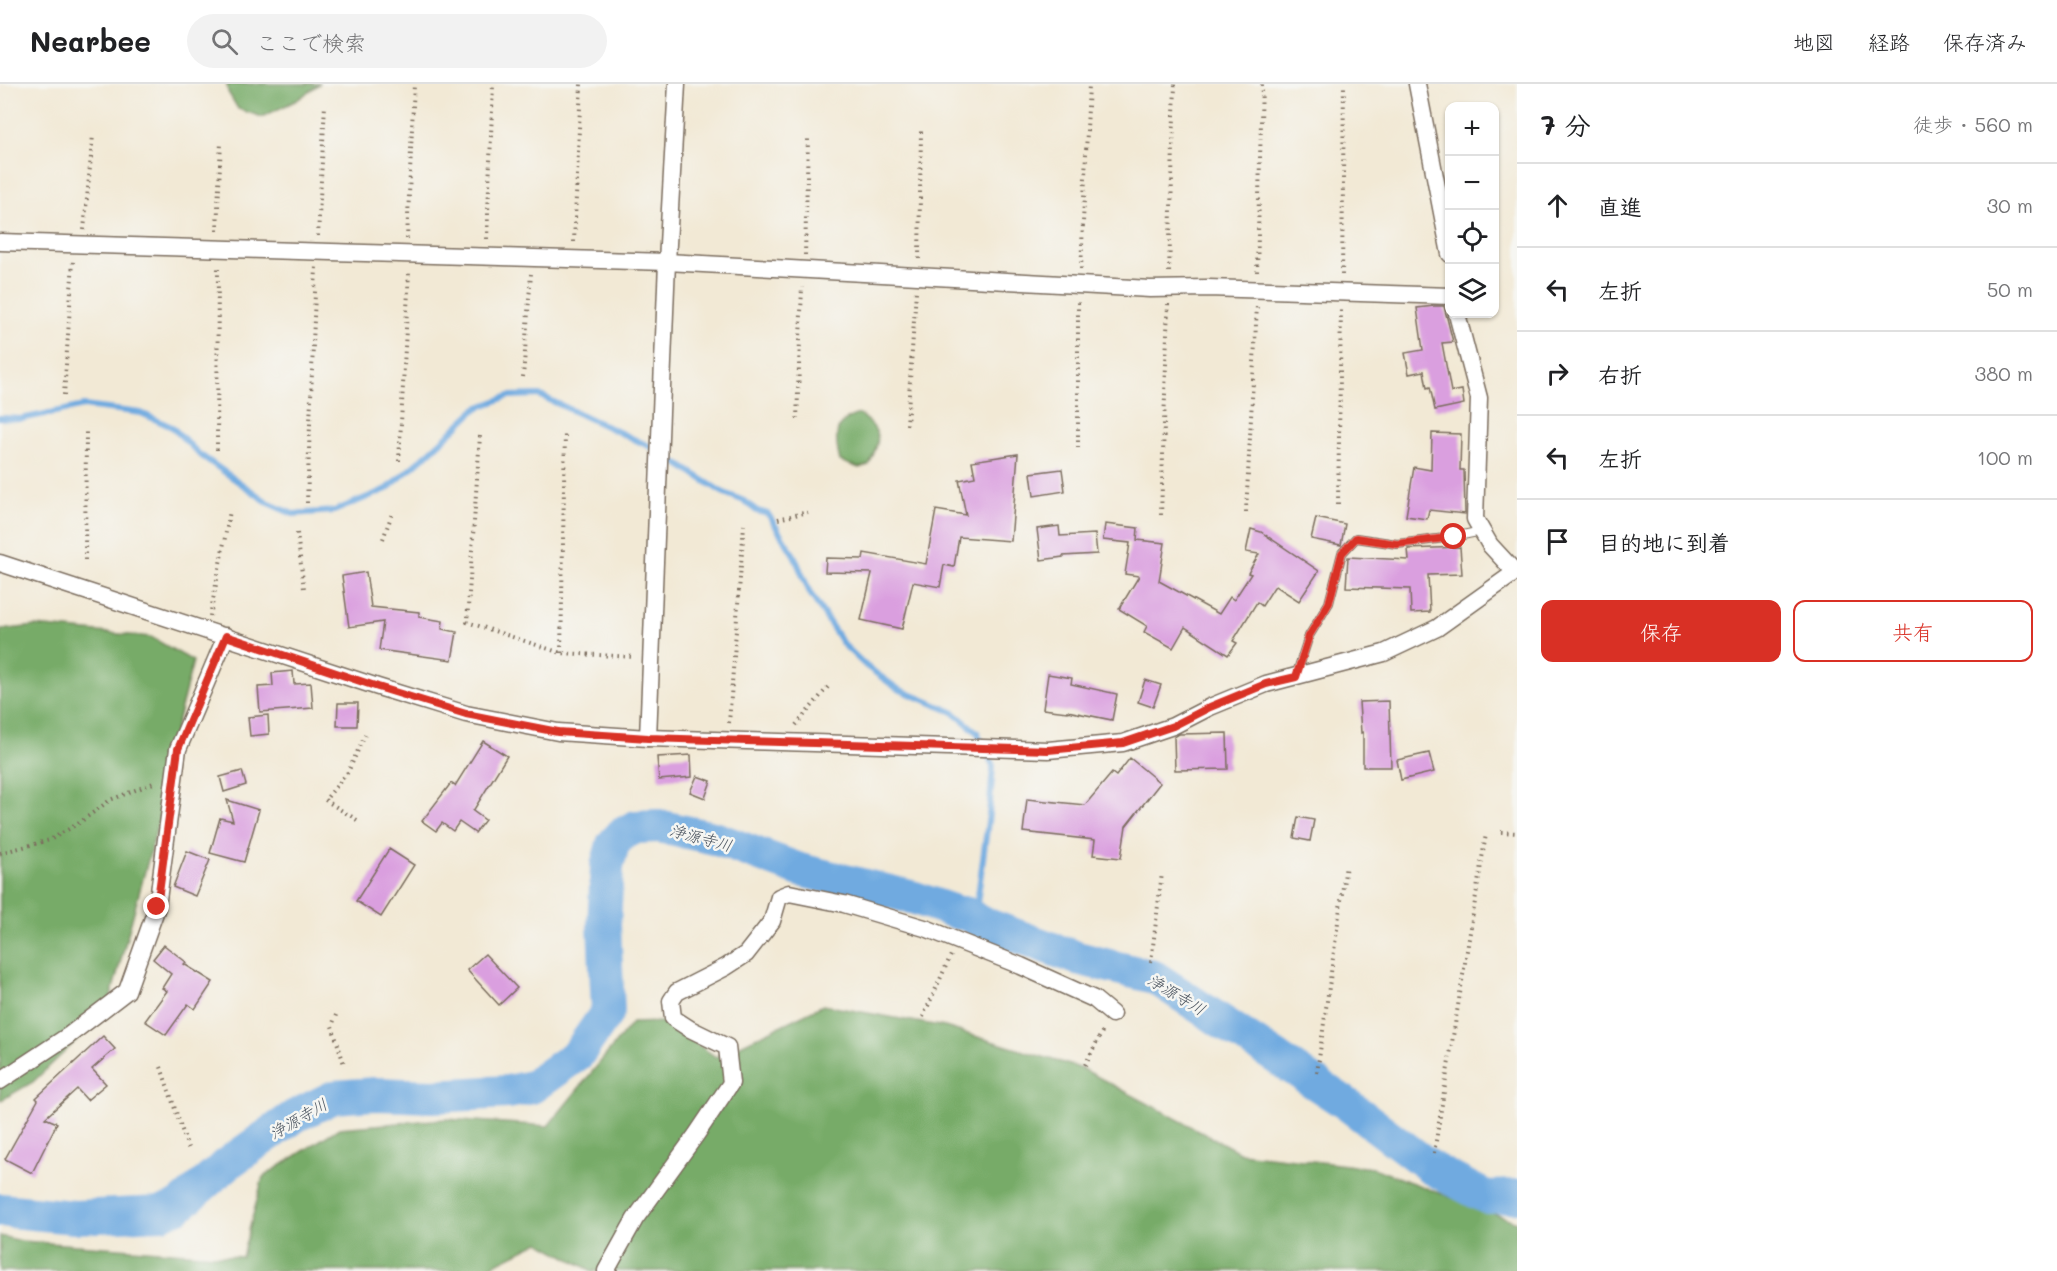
<!DOCTYPE html>
<html lang="ja">
<meta charset="utf-8">
<style>
:root{--surface:#fff;--page:#f2f2f2;--text:#202124;--muted:#757577;--line:#e0e0e0;--accent:#d93025}
body{margin:0;font-family:Mali,"Klee One",sans-serif;background:var(--page);color:var(--text)}
.controls{position:absolute;right:18px;top:18px;display:grid;overflow:hidden;border-radius:12px;box-shadow:0 2px 4px #0004}
.controls button{width:54px;height:54px;display:grid;place-items:center;padding:0;border:0;border-bottom:2px solid var(--line);background:var(--surface);color:var(--text);font:30px sans-serif}
.stop{position:absolute;width:18px;height:18px;margin:-14px;border:4px solid #d93025;border-radius:50%;background:#fff}
.stop.end{background:#d93025;border-color:#fff;box-shadow:0 2px 6px #0008}
.list{margin:0;padding:0;list-style:none}
h2{display:flex;justify-content:space-between;align-items:center;height:78px;margin:0;padding:0 24px;font-size:26px}
h2 small{font-size:20px;font-weight:400;color:var(--muted)}
.list li{display:grid;grid-template-columns:39px 1fr auto;gap:18px;align-items:center;box-sizing:border-box;height:84px;padding:0 24px;border-top:2px solid var(--line)}
.list b{display:block;font-size:22px;white-space:nowrap}
.list em{font-size:20px;font-style:normal;color:var(--muted)}
.actions{display:flex;gap:12px;padding:18px 24px}
.actions a{flex:1;padding:14px 0;border:2px solid var(--accent);border-radius:12px;text-align:center;font-size:21px;color:var(--accent)}
.actions .main{background:var(--accent);color:#fff}
.icon{flex:none;width:33px;height:33px;fill:none;stroke:currentColor;stroke-width:2;stroke-linecap:round;stroke-linejoin:round}
.map{position:relative;flex:none;width:1517px;height:1187px;overflow:hidden}
header{display:flex;align-items:center;gap:36px;box-sizing:border-box;height:84px;padding:0 30px;background:var(--surface);border-bottom:2px solid var(--line)}
header strong{font-size:28px}
nav{display:flex;gap:33px;margin-inline-start:auto;font-size:21px}
.search{width:420px;height:54px;background:var(--page);display:flex;align-items:center;gap:15px;box-sizing:border-box;padding:0 21px;border-radius:33px;color:var(--muted);font-size:22px}
main{display:flex}
aside{flex:1;background:var(--surface)}
.map>svg:first-child{display:block}
.forest{fill:#77ab67;stroke:#596a42;stroke-width:1.5}
.lines{fill:none;stroke-linecap:round;stroke-linejoin:round}
.stream{stroke:#70aae0;stroke-width:6}
.river{stroke:#70aae0;stroke-width:34}
.building{fill:#da9fdf}
.lane-casing{stroke:#7b6d5e;stroke-width:10}
.street-casing{stroke:#7b6d5e;stroke-width:19}
.path{stroke:#7b6d5e;stroke-width:4;stroke-dasharray:1.5 4.5;stroke-linecap:butt}
.lane{stroke:#fff;stroke-width:8}
.street{stroke:#fff;stroke-width:16}
.route{stroke:#d93025;stroke-width:8}
.labels{text-anchor:middle;dominant-baseline:central;stroke-width:5;stroke-linejoin:round;paint-order:stroke}
.water-label{font-size:16px;font-style:italic;fill:#4e5762;stroke:#f6f6f2}
</style>
<header>
<strong>Nearbee</strong>
<div class="search"><svg class="icon" aria-label="search" viewBox="0 0 24 24"><circle cx="10" cy="10" r="6"/><path d="M15 15l6 6"/></svg>ここで検索</div>
<nav><a>地図</a><a>経路</a><a>保存済み</a></nav>
</header>
<main>
<div class="map">
<svg width="1517" height="1187" viewBox="0 0 1517 1187">
<rect width="100%" height="100%" fill="#f6f6f2"/>
<filter id="ink" filterUnits="userSpaceOnUse"><feTurbulence type="fractalNoise" baseFrequency=".0167" numOctaves="2"/><feDisplacementMap in="SourceGraphic" scale="12" xChannelSelector="R" yChannelSelector="G"/><feConvolveMatrix kernelMatrix="1 2 1 2 8 2 1 2 1" color-interpolation-filters="sRGB"/></filter>
<filter id="wash" filterUnits="userSpaceOnUse"><feTurbulence type="fractalNoise" baseFrequency=".008" numOctaves="4" result="noise"/><feDisplacementMap in="SourceGraphic" scale="24" xChannelSelector="R" yChannelSelector="G"/><feGaussianBlur stdDeviation="1.35" result="paint"/><feColorMatrix in="noise" values="0 0 0 0 0 0 0 0 0 0 0 0 0 0 0 0 0 1.4 0 .05"/><feComposite in="paint" operator="in"/></filter>
<g filter="url(#wash)">
<rect width="100%" height="100%" fill="#f2e9d5"/>
<g class="forest">
<polygon points="227,0 319,0 297,16 262,33 238,25 228,8"/>
<path d="M860,330C884,349 880,355 869,381L859,384L840,377C834,354 833,336 860,330Z"/>
<polygon points="35,542 151,553 193,577 174,651 159,736 107,927 33,998 0,1017 0,546"/>
<polygon points="823,921 945,943 1083,985 1241,1069 1373,1084 1517,1138 1517,1187 592,1187 539,1158 481,1187 0,1187 0,1152 22,1157 242,1173 263,1093 339,1044 446,1035 548,1042 632,939 665,938 716,973"/>
</g>
<g class="lines">
<polyline class="stream" points="0,334 21,335 84,322 141,329 172,343 199,370 270,420 293,430 334,427 387,405 432,366 477,324 509,312 539,311 653,364 722,408 744,417 757,427 768,430 794,471 810,509 843,560 866,582 898,605 953,628 977,648 993,682 989,730 975,834"/>
<polyline class="river" points="0,1126 74,1133 162,1129 179,1122 231,1077 295,1032 334,1013 375,1010 433,1012 508,1008 532,1003 578,970 608,927 604,841 607,782 613,760 622,750 636,743 658,742 714,754 800,786 915,814 958,829 965,829 982,839 1077,874 1154,893 1344,1018 1433,1085 1486,1113 1517,1112"/>
</g>
<g id="blocks">
<g class="building">
<polygon points="1434,222 1444,222 1453,258 1442,259 1451,308 1462,306 1464,320 1435,326 1430,303 1427,304 1424,287 1409,290 1405,269 1423,266 1417,224"/>
<polygon points="1432,349 1461,350 1460,386 1464,386 1465,430 1429,426 1427,435 1406,432 1414,383 1431,386"/>
<polygon points="1018,370 1011,457 959,453 954,483 944,481 940,503 913,498 902,545 861,536 872,489 825,488 826,474 863,475 864,469 926,480 936,426 966,431 959,396 975,393 972,377"/>
<polygon points="1062,385 1065,407 1034,412 1031,389"/>
<polygon points="1316,434 1345,440 1341,461 1311,455"/>
<polygon points="1105,440 1138,444 1137,456 1165,459 1159,497 1219,530 1230,513 1234,516 1251,490 1248,489 1259,470 1246,468 1251,445 1261,448 1319,487 1299,517 1276,502 1274,503 1262,522 1257,518 1233,557 1237,559 1228,571 1185,543 1173,564 1144,548 1147,542 1119,525 1139,492 1125,490 1130,459 1103,456"/>
<polygon points="1059,442 1060,452 1095,450 1097,470 1063,472 1063,473 1041,476 1037,445"/>
<polygon points="1460,463 1462,490 1428,491 1430,528 1411,529 1410,505 1346,503 1348,473 1409,476 1408,465"/>
<polygon points="366,488 371,523 419,528 419,533 443,537 442,545 457,548 452,576 379,566 383,538 349,543 342,492"/>
<polygon points="293,587 294,600 311,599 313,624 260,628 258,603 273,602 272,589"/>
<polygon points="1048,590 1072,594 1071,600 1117,610 1112,636 1067,627 1067,628 1043,625"/>
<polygon points="1145,596 1161,601 1153,623 1138,618"/>
<polygon points="1389,617 1391,683 1363,683 1363,648 1361,649 1359,618"/>
<polygon points="338,619 358,619 357,642 337,642"/>
<polygon points="268,631 269,650 250,652 248,633"/>
<polygon points="1227,649 1228,685 1175,686 1174,653 1179,650"/>
<polygon points="483,657 507,672 473,727 485,736 475,749 459,738 453,747 442,739 436,747 422,737 451,699 455,702"/>
<polygon points="1429,669 1434,688 1401,696 1397,676"/>
<polygon points="691,671 692,693 659,696 657,673"/>
<polygon points="1130,674 1160,699 1126,742 1121,774 1093,771 1095,756 1023,748 1027,715 1085,721 1112,689 1116,692"/>
<polygon points="242,687 246,701 224,708 220,693"/>
<polygon points="697,692 711,697 705,714 690,708"/>
<polygon points="227,716 259,726 244,778 210,769 220,734 233,737"/>
<polygon points="1298,733 1314,736 1310,757 1294,754"/>
<polygon points="389,765 414,781 381,833 356,817"/>
<polygon points="187,767 210,776 195,812 173,803"/>
<polygon points="164,861 186,878 184,880 213,898 195,925 188,920 166,951 145,937 167,907 162,904 171,890 153,875"/>
<polygon points="485,870 517,904 499,921 467,886"/>
<polygon points="103,952 115,965 92,985 106,1000 87,1016 77,1005 45,1034 57,1039 32,1089 5,1075 38,1016 36,1014"/>
</g>
</g>
</g>
<g filter="url(#ink)">
<use href="#blocks" fill-opacity="0" stroke="#7b6d5e" stroke-width="1.5"/>
<g class="lines">
<g class="lane-casing">
<polyline id="lane" points="1296,592 1309,552 1329,519 1342,469 1356,454 1397,460 1453,453 1482,447"/>
</g>
<g class="street-casing">
<g id="street">
<polyline points="1417,0 1450,170"/>
<polyline points="0,158 667,178 1150,205 1208,204 1450,212"/>
<polyline points="1457,230 1479,314 1475,435 1490,461 1515,488"/>
<polyline points="0,479 378,603 466,630 558,648 648,654 1048,666 1123,659 1173,642 1210,623 1266,600 1384,569 1437,544 1517,487"/>
<polyline points="648,654 667,178 677,0"/>
<polyline points="0,997 68,952 127,907 157,823 178,665 226,552"/>
<polyline points="606,1187 635,1135 696,1051 731,999 727,963 690,945 673,934 671,917 677,908 726,883 746,870 772,837 779,813 789,809 844,820 928,845 1021,882 1094,915 1112,930"/>
</g>
</g>
<g class="path">
<polyline points="84,146 93,51"/>
<polyline points="217,147 221,58"/>
<polyline points="318,152 325,21"/>
<polyline points="407,155 414,0"/>
<polyline points="487,155 493,0"/>
<polyline points="574,158 581,0"/>
<polyline points="805,171 808,55"/>
<polyline points="919,175 921,47"/>
<polyline points="1081,185 1089,0"/>
<polyline points="1169,188 1175,0"/>
<polyline points="1257,188 1262,0"/>
<polyline points="1342,191 1344,0"/>
<polyline points="523,293 531,190"/>
<polyline points="64,311 73,177"/>
<polyline points="797,335 802,203"/>
<polyline points="907,341 916,207"/>
<polyline points="480,352 467,538 561,569 635,573"/>
<polyline points="1078,364 1078,217"/>
<polyline points="217,366 218,180"/>
<polyline points="399,377 409,188"/>
<polyline points="307,419 316,182"/>
<polyline points="1338,420 1341,224"/>
<polyline points="1246,428 1257,221"/>
<polyline points="1161,431 1168,220"/>
<polyline points="778,435 808,428"/>
<polyline points="297,449 304,505"/>
<polyline points="383,455 393,427"/>
<polyline points="85,476 86,348"/>
<polyline points="210,532 230,427"/>
<polyline points="561,569 565,347"/>
<polyline points="729,639 744,441"/>
<polyline points="796,641 828,603"/>
<polyline points="357,736 325,716 348,688 365,651"/>
<polyline points="1501,748 1517,749"/>
<polyline points="0,769 50,756 79,739 110,716 156,698"/>
<polyline points="1151,878 1162,789"/>
<polyline points="336,931 332,942 344,980"/>
<polyline points="923,933 951,871"/>
<polyline points="1085,981 1104,944"/>
<polyline points="161,983 189,1067"/>
<polyline points="1317,989 1346,781"/>
<polyline points="1434,1069 1486,750"/>
</g>
<use href="#lane" class="lane"/>
<use href="#street" class="street"/>
</g>
</g>
<g class="lines" filter="url(#ink)">
<polyline class="route" points="157,823 178,665 226,552 378,603 466,630 558,648 648,654 1048,666 1123,659 1173,642 1210,623 1266,600 1296,593 1309,552 1329,519 1342,469 1356,454 1397,460 1454,453"/>
</g>
<g class="labels">
<g class="water-label">
<text transform="translate(701 753) rotate(15)">浄源寺川</text>
<text transform="translate(1177 910) rotate(31)">浄源寺川</text>
<text transform="translate(298 1034) rotate(-30)">浄源寺川</text>
</g>
</g>
</svg>
<div class="controls">
<button>+</button>
<button>−</button>
<button><svg class="icon" aria-label="locate" viewBox="0 0 24 24"><circle cx="12" cy="12" r="6"/><path d="M12 2v4M12 18v4M2 12h4M18 12h4"/></svg></button>
<button><svg class="icon" aria-label="layers" viewBox="0 0 24 24"><path d="M12 4l9 5-9 5-9-5zM3 14l9 5 9-5"/></svg></button>
</div>
<div class="stop" style="left:1454px;top:453px"></div>
<div class="stop end" style="left:157px;top:823px"></div>
</div>
<aside>
<h2>7 分<small>徒歩 · 560 m</small></h2>
<ul class="list">
<li><svg class="icon" aria-label="ahead" viewBox="0 0 24 24"><path d="M12 20V5M6 11l6-6 6 6"/></svg><div><b>直進</b></div><em>30 m</em></li>
<li><svg class="icon" aria-label="left" viewBox="0 0 24 24"><path d="M17 20v-9H6M10 6l-5 5 5 5"/></svg><div><b>左折</b></div><em>50 m</em></li>
<li><svg class="icon" aria-label="right" viewBox="0 0 24 24"><path d="M7 20v-9h11M14 6l5 5-5 5"/></svg><div><b>右折</b></div><em>380 m</em></li>
<li><svg class="icon" aria-label="left" viewBox="0 0 24 24"><path d="M17 20v-9H6M10 6l-5 5 5 5"/></svg><div><b>左折</b></div><em>100 m</em></li>
<li><svg class="icon" aria-label="arrive" viewBox="0 0 24 24"><path d="M6 21V4h12l-3 4 3 4H6"/></svg><div><b>目的地に到着</b></div></li>
</ul>
<div class="actions"><a class="main">保存</a><a>共有</a></div>
</aside>
</main>
